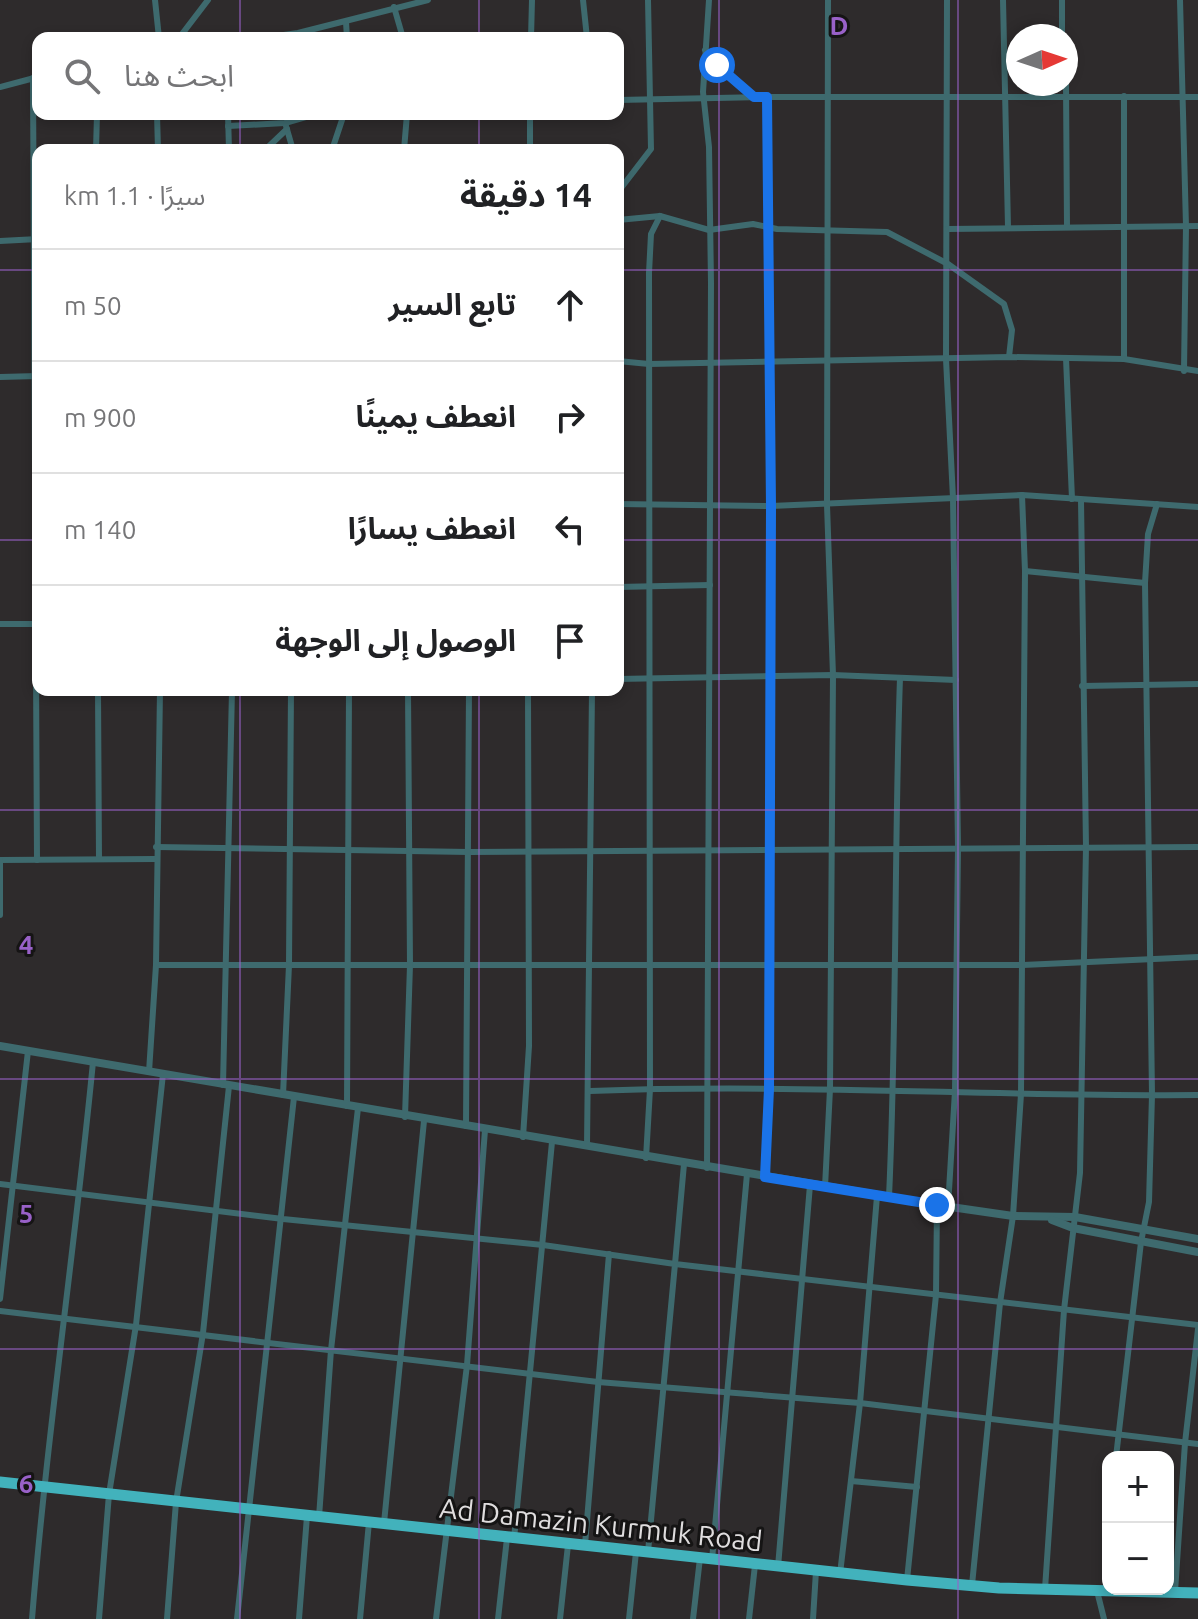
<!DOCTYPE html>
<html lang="ar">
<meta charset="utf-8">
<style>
:root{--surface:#fff;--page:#f2f2f2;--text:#202124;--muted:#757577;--line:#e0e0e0}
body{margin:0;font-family:Ubuntu,"Noto Sans Arabic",sans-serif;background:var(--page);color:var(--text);direction:rtl}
.controls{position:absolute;right:24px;bottom:24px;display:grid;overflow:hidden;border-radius:16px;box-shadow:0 4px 12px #0003}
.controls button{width:72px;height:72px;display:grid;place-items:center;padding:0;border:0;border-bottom:2px solid var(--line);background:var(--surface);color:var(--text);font:40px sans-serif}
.compass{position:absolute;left:1006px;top:24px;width:72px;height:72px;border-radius:50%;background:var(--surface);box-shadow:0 4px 12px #0003;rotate:87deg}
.stop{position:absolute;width:24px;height:24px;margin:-18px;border:6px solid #1a73e8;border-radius:50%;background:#fff}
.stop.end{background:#1a73e8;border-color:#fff;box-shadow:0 2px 8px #0008}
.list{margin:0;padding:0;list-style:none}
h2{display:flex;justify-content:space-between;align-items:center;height:104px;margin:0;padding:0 32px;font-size:34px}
h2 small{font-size:26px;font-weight:400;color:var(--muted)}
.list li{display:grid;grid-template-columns:52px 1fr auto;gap:24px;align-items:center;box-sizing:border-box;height:112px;padding:0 32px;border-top:2px solid var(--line)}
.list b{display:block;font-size:30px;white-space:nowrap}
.list em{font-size:26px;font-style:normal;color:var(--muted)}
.icon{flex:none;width:44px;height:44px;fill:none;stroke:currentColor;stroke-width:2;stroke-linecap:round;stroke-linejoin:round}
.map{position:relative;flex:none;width:1198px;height:1619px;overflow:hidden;direction:ltr}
.search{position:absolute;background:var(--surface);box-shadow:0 4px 12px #0003;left:32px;top:32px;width:592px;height:88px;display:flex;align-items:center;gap:20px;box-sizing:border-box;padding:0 28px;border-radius:16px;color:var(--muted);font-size:30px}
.panel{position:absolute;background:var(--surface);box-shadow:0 4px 12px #0003;left:32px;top:144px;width:592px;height:552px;border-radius:16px;direction:rtl}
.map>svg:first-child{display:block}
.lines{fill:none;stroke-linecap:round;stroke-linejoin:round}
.minor{stroke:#3e6a6e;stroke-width:6}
.tertiary{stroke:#3e6a6e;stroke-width:8}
.trunk{stroke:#42b2bc;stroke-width:11}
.route{stroke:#1a73e8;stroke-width:10}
.grid{fill:none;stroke:#9961c8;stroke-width:2;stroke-opacity:0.55}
.labels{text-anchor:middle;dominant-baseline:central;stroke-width:6;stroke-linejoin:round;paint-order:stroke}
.street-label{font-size:28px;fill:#dfddde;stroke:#151414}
.grid-label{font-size:26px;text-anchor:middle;font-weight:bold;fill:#9961c8;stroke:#151414;stroke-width:6;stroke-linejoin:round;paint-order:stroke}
</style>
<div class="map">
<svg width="1198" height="1619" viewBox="0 0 1198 1619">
<rect width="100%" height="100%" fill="#2e2b2c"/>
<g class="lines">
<g class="minor">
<polyline points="155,0 159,38"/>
<polyline points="583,0 587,38"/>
<polyline points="947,0 946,359 953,498 958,847 955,1091 948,1207"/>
<polyline points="1003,0 1008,227"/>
<polyline points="1062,0 1062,36"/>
<polyline points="1180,0 1186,226 1184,371"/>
<polyline points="394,7 403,38"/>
<polyline points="346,22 347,38"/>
<polyline points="179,38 208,0"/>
<polyline points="262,38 298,33 428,0"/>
<polyline points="531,38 532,0"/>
<polyline points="705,50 717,65 754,97"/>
<polyline points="33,78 37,860"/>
<polyline points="1066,84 1067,227"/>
<polyline points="0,87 38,77"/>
<polyline points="618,100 767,97 1198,97"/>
<polyline points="157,114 158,150"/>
<polyline points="228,114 229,150"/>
<polyline points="228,126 285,123 316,114"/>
<polyline points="286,126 293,150"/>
<polyline points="96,150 97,114"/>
<polyline points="265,150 287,129"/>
<polyline points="332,150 344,114"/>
<polyline points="404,150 407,114"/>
<polyline points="530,150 530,114"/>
<polyline points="618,192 651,149 648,0"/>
<polyline points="618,220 660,216 709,230 753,224 777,229 887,232 948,264 1004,304 1012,330 1009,357"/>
<polyline points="948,229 1198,226"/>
<polyline points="0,241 38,239"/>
<polyline points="1066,358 1072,499"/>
<polyline points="1124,359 1124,96"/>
<polyline points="618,361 649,364 1009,357 1124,359 1198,371"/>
<polyline points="0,377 38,376"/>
<polyline points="618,504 771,506 1022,495 1198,507"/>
<polyline points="1025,571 1145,583"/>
<polyline points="618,587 710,585"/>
<polyline points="0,624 36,624"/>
<polyline points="618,679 833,675 956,680"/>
<polyline points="1082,686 1198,684"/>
<polyline points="98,690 99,859"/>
<polyline points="156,847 469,852 1198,847"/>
<polyline points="0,860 156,859"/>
<polyline points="0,915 0,860"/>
<polyline points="156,965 1023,965 1198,957"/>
<polyline points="149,1072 156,965 160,690"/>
<polyline points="223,1085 232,690"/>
<path d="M590,1091C793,1083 995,1097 1198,1095"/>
<polyline points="283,1095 289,965 291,690"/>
<polyline points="347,1106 349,690"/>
<polyline points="405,1117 410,965 408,690"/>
<polyline points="466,1126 469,690"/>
<polyline points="523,1137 529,1046 528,690"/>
<polyline points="587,1146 592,690"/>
<polyline points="646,1158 650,1089 649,273 651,234 660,216"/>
<polyline points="684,1164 675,1264 1198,1325"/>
<polyline points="707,1168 711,283 709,147 703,92 709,0"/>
<polyline points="765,1177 769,1089 771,506 767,97"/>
<polyline points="0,1184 283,1219 543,1245 675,1264 648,1552"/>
<polyline points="825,1187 830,1089 833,675 827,505 828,0"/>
<path d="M889,1197C897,1024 894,851 900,678"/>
<polyline points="0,1299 28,1051"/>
<polyline points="0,1311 598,1382 860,1403 1198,1444"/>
<polyline points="1116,1457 1141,1242 1149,1202 1152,1095 1145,583 1148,534 1157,504"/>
<polyline points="851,1481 917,1487"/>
<polyline points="319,1517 331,1350 358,1108"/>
<polyline points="384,1523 424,1121"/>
<polyline points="514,1539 552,1142"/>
<polyline points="585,1545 609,1254"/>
<polyline points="712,1560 747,1174"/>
<polyline points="778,1567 810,1185"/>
<polyline points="840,1574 860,1403 877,1196"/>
<polyline points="907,1580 936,1295 937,1205"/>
<polyline points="972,1585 1000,1303 1013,1216 1021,1094 1025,571 1022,495"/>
<polyline points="1045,1589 1064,1310 1080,1173 1086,847 1081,500"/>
<polyline points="1107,1590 1108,1573"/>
<polyline points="1097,1591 1104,1619"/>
<polyline points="1175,1592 1185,1443 1198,1329"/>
<path d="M32,1619C47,1433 75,1248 93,1062"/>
<polyline points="99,1619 109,1494 136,1325 163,1074"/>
<polyline points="167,1619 176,1502 203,1333 229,1086"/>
<polyline points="237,1619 294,1097"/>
<polyline points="299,1619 307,1516"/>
<polyline points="360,1619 369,1522"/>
<polyline points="436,1619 467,1365 485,1130"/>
<polyline points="498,1619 507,1538"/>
<polyline points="560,1619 568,1545"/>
<polyline points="629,1619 636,1552"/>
<polyline points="693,1619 700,1558"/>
<polyline points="749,1619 755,1565"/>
<polyline points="813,1619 816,1571"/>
</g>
<g class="tertiary">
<polyline points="0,1046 937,1205 1013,1216 1075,1217 1198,1239"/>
<polyline points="1052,1220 1073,1228 1198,1252"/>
</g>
<polyline class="trunk" points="0,1482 907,1580 999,1588 1198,1593"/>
</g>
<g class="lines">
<polyline class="route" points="717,65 754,97 767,97 771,506 769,1089 765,1177 937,1205"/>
</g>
<path class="grid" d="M240,0V38M479,0V38M719,0V1619M958,0V1619M240,114V150M479,114V150M0,270H38M618,270H1198M0,540H38M618,540H1198M240,690V1619M479,690V1619M0,810H1198M0,1079H1198M0,1349H1198"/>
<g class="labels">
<g class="street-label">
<text transform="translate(601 1524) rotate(6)">Ad Damazin Kurmuk Road</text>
</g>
</g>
<g class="grid-label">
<text x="839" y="35">D</text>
<text x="26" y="954">4</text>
<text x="26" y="1223">5</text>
<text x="26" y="1493">6</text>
</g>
</svg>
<div class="controls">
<button>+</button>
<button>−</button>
</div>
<svg class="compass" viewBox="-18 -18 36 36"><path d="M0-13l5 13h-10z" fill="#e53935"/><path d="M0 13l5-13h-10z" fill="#757577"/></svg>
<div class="stop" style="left:717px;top:65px"></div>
<div class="stop end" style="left:937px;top:1205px"></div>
<div class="search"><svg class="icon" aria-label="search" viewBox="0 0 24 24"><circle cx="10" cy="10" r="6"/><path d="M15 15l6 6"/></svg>ابحث هنا</div>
<section class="panel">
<h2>14 دقيقة<small>سيرًا · 1.1 km</small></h2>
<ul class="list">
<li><svg class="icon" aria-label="ahead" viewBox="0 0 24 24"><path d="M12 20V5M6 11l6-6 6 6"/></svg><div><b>تابع السير</b></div><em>50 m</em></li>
<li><svg class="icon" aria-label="right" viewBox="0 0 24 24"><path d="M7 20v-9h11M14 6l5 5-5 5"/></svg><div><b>انعطف يمينًا</b></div><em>900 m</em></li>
<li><svg class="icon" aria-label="left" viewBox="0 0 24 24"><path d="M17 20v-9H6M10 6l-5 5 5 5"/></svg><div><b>انعطف يسارًا</b></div><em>140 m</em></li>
<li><svg class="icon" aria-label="arrive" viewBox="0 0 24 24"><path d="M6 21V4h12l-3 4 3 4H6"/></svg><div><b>الوصول إلى الوجهة</b></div></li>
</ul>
</section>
</div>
